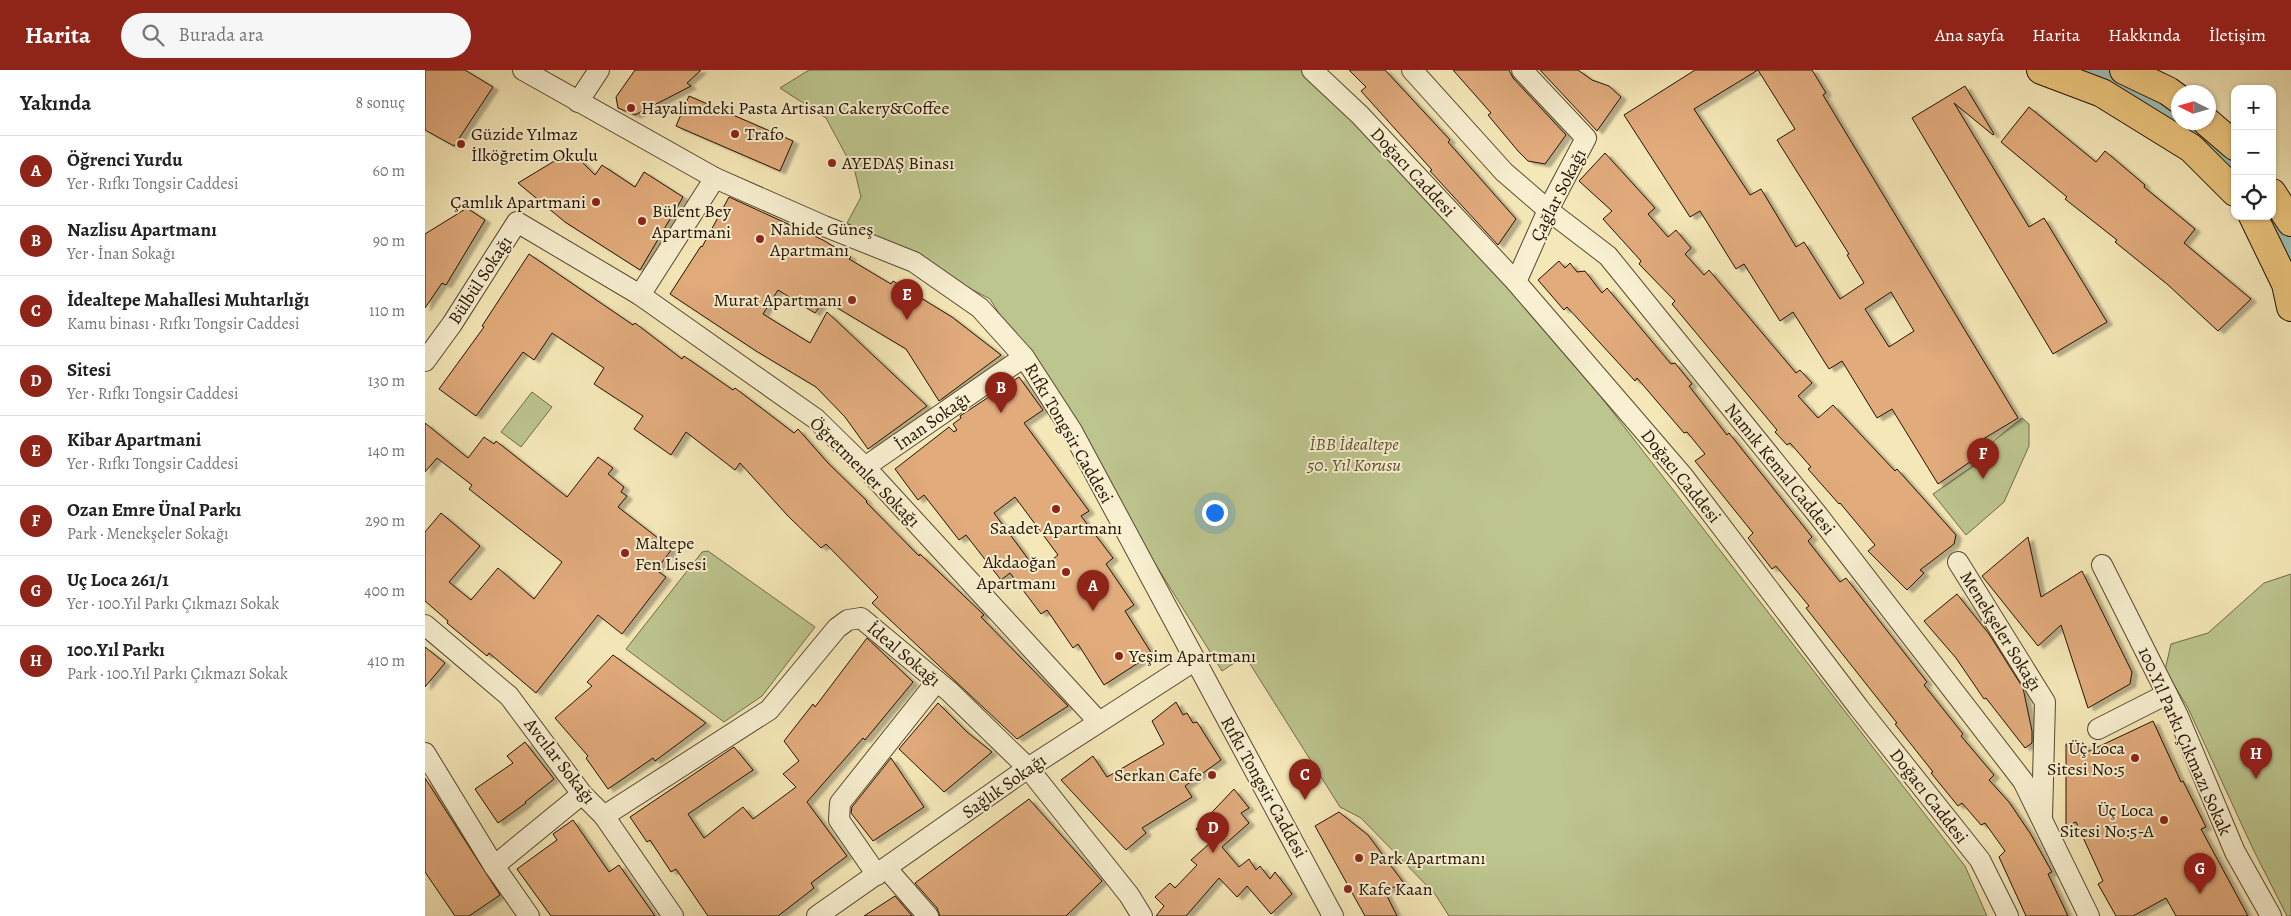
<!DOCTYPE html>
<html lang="tr">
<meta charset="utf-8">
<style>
:root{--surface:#fff;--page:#f6f6f6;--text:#222;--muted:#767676;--line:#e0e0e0;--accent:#8f2418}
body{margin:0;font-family:Alegreya,serif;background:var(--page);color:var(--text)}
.controls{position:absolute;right:15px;top:15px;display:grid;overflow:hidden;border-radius:10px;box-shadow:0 1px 4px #0004}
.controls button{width:45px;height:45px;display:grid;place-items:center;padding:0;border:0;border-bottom:1px solid var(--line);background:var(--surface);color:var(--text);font:25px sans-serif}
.compass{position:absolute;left:1746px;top:15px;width:45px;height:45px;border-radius:50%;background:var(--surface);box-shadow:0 1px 4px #0004;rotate:275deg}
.you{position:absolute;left:789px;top:442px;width:18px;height:18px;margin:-12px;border:4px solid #fff;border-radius:50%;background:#1a73e8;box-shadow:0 0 0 8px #1a73e833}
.badge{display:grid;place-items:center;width:32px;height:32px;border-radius:50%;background:var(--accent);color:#fff;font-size:16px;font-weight:700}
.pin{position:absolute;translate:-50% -41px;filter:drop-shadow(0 1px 2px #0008)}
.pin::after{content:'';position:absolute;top:26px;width:18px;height:15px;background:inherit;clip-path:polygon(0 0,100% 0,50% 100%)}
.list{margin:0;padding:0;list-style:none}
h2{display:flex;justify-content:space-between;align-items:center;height:65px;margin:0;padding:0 20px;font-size:21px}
h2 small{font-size:16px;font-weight:400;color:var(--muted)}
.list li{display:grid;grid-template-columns:32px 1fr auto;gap:15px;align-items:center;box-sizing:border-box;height:70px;padding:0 20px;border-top:1px solid var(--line)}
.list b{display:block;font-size:19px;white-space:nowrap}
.list p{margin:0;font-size:16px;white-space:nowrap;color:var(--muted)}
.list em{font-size:16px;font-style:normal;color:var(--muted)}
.icon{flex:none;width:28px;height:28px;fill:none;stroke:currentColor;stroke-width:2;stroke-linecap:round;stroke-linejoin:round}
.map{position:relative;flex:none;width:1866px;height:846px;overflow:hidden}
header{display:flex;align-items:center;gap:30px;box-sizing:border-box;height:70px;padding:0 25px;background:var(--accent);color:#fff}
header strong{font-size:24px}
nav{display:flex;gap:28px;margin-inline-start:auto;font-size:18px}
.search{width:350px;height:45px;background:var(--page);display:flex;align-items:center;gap:12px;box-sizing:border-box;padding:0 18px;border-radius:28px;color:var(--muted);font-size:19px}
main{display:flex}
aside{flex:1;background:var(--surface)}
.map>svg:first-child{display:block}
.green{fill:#bdc58e;stroke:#706c48}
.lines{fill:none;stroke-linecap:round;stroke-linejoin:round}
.canal{stroke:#9dbfb6;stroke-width:19}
.building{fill:#e1ab7c;stroke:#241201;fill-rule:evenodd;filter:url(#shadow)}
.minor-casing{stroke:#58482f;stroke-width:22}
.highway-casing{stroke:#241201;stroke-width:30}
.minor{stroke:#f8f0d1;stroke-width:20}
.highway{stroke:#eac47c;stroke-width:28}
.poi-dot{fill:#8f2418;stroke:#f8f0d1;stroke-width:2}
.labels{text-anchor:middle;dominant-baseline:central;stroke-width:4;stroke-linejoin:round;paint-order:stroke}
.poi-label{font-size:18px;fill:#241201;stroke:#f8f0d1;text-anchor:start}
.street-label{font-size:18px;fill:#241201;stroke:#f8f0d1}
.park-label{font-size:18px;font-style:italic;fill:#5a5132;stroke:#f8f0d1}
</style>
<header>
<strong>Harita</strong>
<div class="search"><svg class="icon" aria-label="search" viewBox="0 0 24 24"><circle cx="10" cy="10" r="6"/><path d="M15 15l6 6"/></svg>Burada ara</div>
<nav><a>Ana sayfa</a><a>Harita</a><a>Hakkında</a><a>İletişim</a></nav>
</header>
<main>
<aside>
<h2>Yakında<small>8 sonuç</small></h2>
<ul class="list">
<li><span class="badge">A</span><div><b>Öğrenci Yurdu</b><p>Yer · Rıfkı Tongsir Caddesi</p></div><em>60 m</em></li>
<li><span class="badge">B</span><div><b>Nazlisu Apartmanı</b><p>Yer · İnan Sokağı</p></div><em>90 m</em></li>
<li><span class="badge">C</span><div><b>İdealtepe Mahallesi Muhtarlığı</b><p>Kamu binası · Rıfkı Tongsir Caddesi</p></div><em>110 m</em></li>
<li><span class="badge">D</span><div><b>Sitesi</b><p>Yer · Rıfkı Tongsir Caddesi</p></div><em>130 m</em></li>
<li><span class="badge">E</span><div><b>Kibar Apartmani</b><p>Yer · Rıfkı Tongsir Caddesi</p></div><em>140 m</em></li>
<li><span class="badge">F</span><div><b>Ozan Emre Ünal Parkı</b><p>Park · Menekşeler Sokağı</p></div><em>290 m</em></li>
<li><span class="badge">G</span><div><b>Uç Loca 261/1</b><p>Yer · 100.Yıl Parkı Çıkmazı Sokak</p></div><em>400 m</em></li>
<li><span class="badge">H</span><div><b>100.Yıl Parkı</b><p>Park · 100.Yıl Parkı Çıkmazı Sokak</p></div><em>410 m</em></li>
</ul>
</aside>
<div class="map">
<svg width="1866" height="846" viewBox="0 0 1866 846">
<defs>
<filter id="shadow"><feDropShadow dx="5.5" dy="3" stdDeviation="1" flood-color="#0004"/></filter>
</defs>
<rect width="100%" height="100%" fill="#f5e8b8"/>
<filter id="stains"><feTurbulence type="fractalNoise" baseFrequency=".004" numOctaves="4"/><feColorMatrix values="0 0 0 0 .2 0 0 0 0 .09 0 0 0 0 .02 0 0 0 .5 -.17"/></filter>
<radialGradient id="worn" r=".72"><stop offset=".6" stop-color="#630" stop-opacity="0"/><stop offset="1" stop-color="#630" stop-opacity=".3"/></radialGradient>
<g class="green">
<polygon points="384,0 882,0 1069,197 1173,323 1540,796 1562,846 1024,846 1010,824 936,748 915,737 820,586 797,601 565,229 422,153 436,127 430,102 401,48 355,18"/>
<polygon points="107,322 127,337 96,377 76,362"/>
<polygon points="1597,348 1604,354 1604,376 1579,432 1541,465 1508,424 1548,396 1556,386 1555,382"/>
<polygon points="283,481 390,557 337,626 299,652 201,579 277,482"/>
<polygon points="1866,504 1866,846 1862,846 1828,779 1763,638 1740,600 1746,574 1783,563 1839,513"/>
</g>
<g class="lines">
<g class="canal">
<polyline points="1668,0 1735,31 1754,44"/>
<polyline points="1765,52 1791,72 1810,95"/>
<polyline points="1847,143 1854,152 1866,191"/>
</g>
</g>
<g class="building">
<polygon points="0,0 40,0 68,17 29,76 0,60"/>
<polygon points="210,0 276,0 262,13 266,16 210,45 193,38 191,27"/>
<polygon points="924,0 960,0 1025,70 1023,72 1091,149 1073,175 1005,101 1007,100 936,21 941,17"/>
<polygon points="1028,0 1084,0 1088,8 1141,65 1120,94 1103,91 1093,81 1063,45 1066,43"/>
<polygon points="1115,0 1153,0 1167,10 1184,16 1196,27 1172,61"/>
<path d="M1270,0H1387L1401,23L1398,25L1593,348L1545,377L1552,387L1513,414L1467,339L1452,348L1417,291L1404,299L1368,242L1355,251L1319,194L1311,199L1275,141L1265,147L1199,45ZM1333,0L1370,59L1352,70L1424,184L1422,185L1439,213L1415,229L1379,172L1371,177L1336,119L1325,125L1269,39ZM1466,222L1489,261L1464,277L1440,239Z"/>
<polygon points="1540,16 1569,64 1568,65 1529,33 1604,157 1619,148 1682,252 1628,284 1487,48"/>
<polygon points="264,26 368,71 355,101 251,56"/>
<polygon points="1604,37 1671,92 1680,81 1720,115 1719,117 1770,159 1759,173 1826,229 1793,261 1742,214 1690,172 1692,170 1640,129 1642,127 1576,72"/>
<polygon points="146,81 170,105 177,95 210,117 219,102 258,127 215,200 140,152 93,113"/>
<polygon points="1180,83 1230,138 1223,144 1243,167 1251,160 1266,178 1260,184 1279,205 1284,200 1371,303 1375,300 1387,313 1373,326 1393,348 1408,335 1470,401 1472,399 1531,465 1529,474 1495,500 1499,503 1482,520 1443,481 1450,475 1415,433 1414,434 1383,399 1386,397 1365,373 1362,375 1350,362 1352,360 1247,234 1250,231 1214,194 1216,191 1178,149 1187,141 1154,111"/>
<polygon points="304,127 398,170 426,187 424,189 466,214 468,211 527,247 576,285 514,331 481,279 399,230 390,243 353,220 338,244 385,273 402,242 502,336 443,379 420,347 391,317 331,281 245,224 276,176 277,177"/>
<polygon points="42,138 60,150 21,215 17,213 0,238 0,164"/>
<polygon points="104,184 208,255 210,253 257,289 259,286 308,320 310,318 369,363 373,359 403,393 442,431 441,432 494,486 495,484 559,545 556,547 643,636 592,669 447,533 453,527 401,474 396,478 363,446 315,393 310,400 261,362 246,385 209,359 218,346 169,314 179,298 127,263 109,290 98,282 51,346 14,319 59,257 57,256"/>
<polygon points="1134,191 1140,198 1145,193 1152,202 1160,201 1177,223 1182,218 1246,294 1250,293 1267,314 1264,316 1302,365 1304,363 1387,467 1383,471 1415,512 1421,508 1502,612 1499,615 1538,664 1536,666 1569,705 1564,710 1584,732 1605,763 1627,802 1623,804 1643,846 1601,846 1574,787 1580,781 1560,753 1556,755 1537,733 1533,736 1506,703 1508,702 1470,654 1472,653 1381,538 1384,536 1351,496 1347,499 1323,468 1328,463 1270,391 1280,384 1262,362 1259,363 1212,308 1210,311 1142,237 1139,240 1113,210"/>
<path d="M594,307L618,340L599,353L664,441L656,446L688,488L681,494L709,535L700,541L727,584L679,615L653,574L648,578L622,540L616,544L585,503L576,510L541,465L534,470L499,425L493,430L470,399L524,357L529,362L532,360L528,354L536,348L535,346ZM590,427L633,485L612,501L569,443Z"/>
<polygon points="0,353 43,388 59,367 69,374 71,371 142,427 173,387 188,398 183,404 199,417 196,422 202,426 193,437 247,479 231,500 241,507 197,564 173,545 111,623 64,583 62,586 22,553 23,551 0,531 0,462 16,443 55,476 24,512 46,530 73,498 109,529 137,492 44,419 47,415 12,388 0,402"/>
<polygon points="1603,467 1616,527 1657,501 1707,602 1705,614 1663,638 1636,555 1613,576 1557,506"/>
<polygon points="1532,524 1564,564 1598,618 1607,661 1607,673 1600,678 1561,628 1559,629 1531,588 1499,551"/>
<polygon points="442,568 488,612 440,670 438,668 382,732 422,786 386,813 389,818 353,846 283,846 251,799 246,802 225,770 222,772 205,747 309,677 328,700 263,744 279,768 318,737 328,749 371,717 358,704 374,691 359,671 388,634 390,637"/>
<polygon points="0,577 20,593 0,617"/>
<polygon points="188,585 281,653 230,691 228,688 183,719 161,688 163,686 130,648 167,616 162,612"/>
<polygon points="751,632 758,645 762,643 768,653 772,652 796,690 760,716 767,727 717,758 721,763 701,780 636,710 668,686 682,707 739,674 727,651"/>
<polygon points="513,633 542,662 567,682 519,722 474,679"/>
<polygon points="1728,651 1756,712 1758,711 1781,757 1776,759 1823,846 1751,846 1741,828 1708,846 1691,846 1673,814 1678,811 1651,752 1641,756 1641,674 1658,673 1660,683"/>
<polygon points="100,672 129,709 100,732 101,733 73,753 50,719 88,693 82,686"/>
<polygon points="466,688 499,737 448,771 426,743 427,737"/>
<polygon points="880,692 891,709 875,719 865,702"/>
<polygon points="0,708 75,825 44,846 30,846 0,802"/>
<polygon points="809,719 824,738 816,743 824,753 797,777 814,797 824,789 831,800 835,796 845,809 850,802 867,824 846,844 822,816 812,827 794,808 761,846 731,846 739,836 730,827 745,813 750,818 772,795 766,790 784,774 771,759"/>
<polygon points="604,729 677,811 641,846 515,846 512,838 490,813"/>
<polygon points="914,742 943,765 978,812 960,822 972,846 940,846 890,756"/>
<polygon points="148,750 184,802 194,795 230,846 126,846 92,799 132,770 128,764"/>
<polygon points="470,826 487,846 439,846"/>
</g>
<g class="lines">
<g class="minor-casing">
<g id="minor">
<polyline points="98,0 290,108 399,156 489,192 555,238 599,287 647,361 908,846"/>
<polyline points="887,0 935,45 1091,212 1258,406 1434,638 1555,790 1583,846"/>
<polyline points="987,0 1079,102 1123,140 1183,186 1392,444 1598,711 1664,846"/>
<polyline points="153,32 174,0"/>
<polyline points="1091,212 1123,140 1161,68 1097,0"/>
<polyline points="215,225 290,108"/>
<polyline points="0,291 27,254 92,152 215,225 391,349 440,397 673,651"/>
<polyline points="440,397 599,287"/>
<polyline points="1533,492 1620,632 1617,748"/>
<polyline points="1677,495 1753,646 1810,782 1846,846"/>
<polyline points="0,555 84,626 157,724 179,746 248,846"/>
<polyline points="1673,659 1742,624"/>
<polyline points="0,683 69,796 104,846"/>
<polyline points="179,746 344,640 412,558 423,550 436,548 525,622 603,698 704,825 717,846"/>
<polyline points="69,796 157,724"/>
<polyline points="462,799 503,846"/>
<polyline points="452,805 414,750 415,733 512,611"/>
<polyline points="392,846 603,698 769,591"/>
</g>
</g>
<g class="highway-casing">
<g id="highway">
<polyline points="1616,0 1677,23 1766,78 1810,122"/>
<polyline points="1699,0 1743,21 1754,29"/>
<polyline points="1782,52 1810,76"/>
<polyline points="1847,123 1866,152"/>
<polyline points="1828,146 1861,214 1866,237"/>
</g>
</g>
<use href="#minor" class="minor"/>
<use href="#highway" class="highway"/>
</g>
<g class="poi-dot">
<circle cx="206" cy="38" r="5"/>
<circle cx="310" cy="64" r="5"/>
<circle cx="36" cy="74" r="5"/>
<circle cx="407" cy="93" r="5"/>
<circle cx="171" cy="132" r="5"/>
<circle cx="217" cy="151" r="5"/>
<circle cx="335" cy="169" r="5"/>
<circle cx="427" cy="230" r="5"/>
<circle cx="631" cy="439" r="5"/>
<circle cx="200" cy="483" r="5"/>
<circle cx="641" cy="502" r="5"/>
<circle cx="694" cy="586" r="5"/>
<circle cx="1710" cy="688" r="5"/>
<circle cx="787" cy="705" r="5"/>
<circle cx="1739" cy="750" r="5"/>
<circle cx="934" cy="788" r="5"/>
<circle cx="923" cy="819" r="5"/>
</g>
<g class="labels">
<g class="poi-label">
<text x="216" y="38">Hayalimdeki Pasta Artisan Cakery&amp;Coffee</text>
<text x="46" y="64">Güzide Yılmaz<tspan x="46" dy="21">İlköğretim Okulu</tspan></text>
<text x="320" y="64">Trafo</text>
<text x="417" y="93">AYEDAŞ Binası</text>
<text x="161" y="132" text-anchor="end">Çamlık Apartmani</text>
<text x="227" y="141">Bülent Bey<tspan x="227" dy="21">Apartmani</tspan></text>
<text x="345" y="159">Nahide Güneş<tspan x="345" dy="21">Apartmanı</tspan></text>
<text x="417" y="230" text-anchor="end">Murat Apartmanı</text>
<text x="631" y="458" text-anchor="middle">Saadet Apartmanı</text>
<text x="210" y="473">Maltepe<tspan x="210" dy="21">Fen Lisesi</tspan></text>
<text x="631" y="492" text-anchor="end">Akdaoğan<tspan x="631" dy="21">Apartmanı</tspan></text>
<text x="704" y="586">Yeşim Apartmanı</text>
<text x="1700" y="678" text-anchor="end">Üç Loca<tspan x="1700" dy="21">Sitesi No:5</tspan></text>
<text x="777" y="705" text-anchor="end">Serkan Cafe</text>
<text x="1729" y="740" text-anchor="end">Üç Loca<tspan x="1729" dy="21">Sitesi No:5-A</tspan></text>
<text x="944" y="788">Park Apartmanı</text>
<text x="933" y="819">Kafe Kaan</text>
</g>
<g class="street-label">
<text transform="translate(988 102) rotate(47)">Doğacı Caddesi</text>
<text transform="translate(1133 125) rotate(-63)">Çağlar Sokağı</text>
<text transform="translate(55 210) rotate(-57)">Bülbül Sokağı</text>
<text transform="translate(507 351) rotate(-35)">İnan Sokağı</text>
<text transform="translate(644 363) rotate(60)">Rıfkı Tongsir Caddesi</text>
<text transform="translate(1355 399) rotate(51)">Namık Kemal Caddesi</text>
<text transform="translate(440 402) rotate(45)">Öğretmenler Sokağı</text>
<text transform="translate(1256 406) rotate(51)">Doğacı Caddesi</text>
<text transform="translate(1576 561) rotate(58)">Menekşeler Sokağı</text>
<text transform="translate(479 584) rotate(40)">İdeal Sokağı</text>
<text transform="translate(1760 671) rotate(66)">100.Yıl Parkı Çıkmazı Sokak</text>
<text transform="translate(135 691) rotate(52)">Avcılar Sokağı</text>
<text transform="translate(579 716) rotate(-35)">Sağlık Sokağı</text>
<text transform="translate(839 717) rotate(61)">Rıfkı Tongsir Caddesi</text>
<text transform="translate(1504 726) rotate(52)">Doğacı Caddesi</text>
</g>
<g class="park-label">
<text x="929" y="374">İBB İdealtepe<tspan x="929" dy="21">50. Yıl Korusu</tspan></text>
</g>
</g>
<rect width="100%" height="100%" filter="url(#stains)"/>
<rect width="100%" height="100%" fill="url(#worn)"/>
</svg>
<div class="controls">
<button>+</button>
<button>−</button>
<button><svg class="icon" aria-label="locate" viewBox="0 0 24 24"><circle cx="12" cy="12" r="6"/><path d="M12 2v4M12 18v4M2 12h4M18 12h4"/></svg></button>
</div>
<svg class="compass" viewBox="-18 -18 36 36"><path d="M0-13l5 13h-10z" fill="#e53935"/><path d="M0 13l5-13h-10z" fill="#767676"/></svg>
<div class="you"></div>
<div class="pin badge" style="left:668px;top:541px">A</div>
<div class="pin badge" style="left:576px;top:343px">B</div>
<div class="pin badge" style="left:880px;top:730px">C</div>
<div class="pin badge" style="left:788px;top:783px">D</div>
<div class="pin badge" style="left:482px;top:250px">E</div>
<div class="pin badge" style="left:1558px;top:409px">F</div>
<div class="pin badge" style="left:1775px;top:824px">G</div>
<div class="pin badge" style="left:1831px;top:709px">H</div>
</div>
</main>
